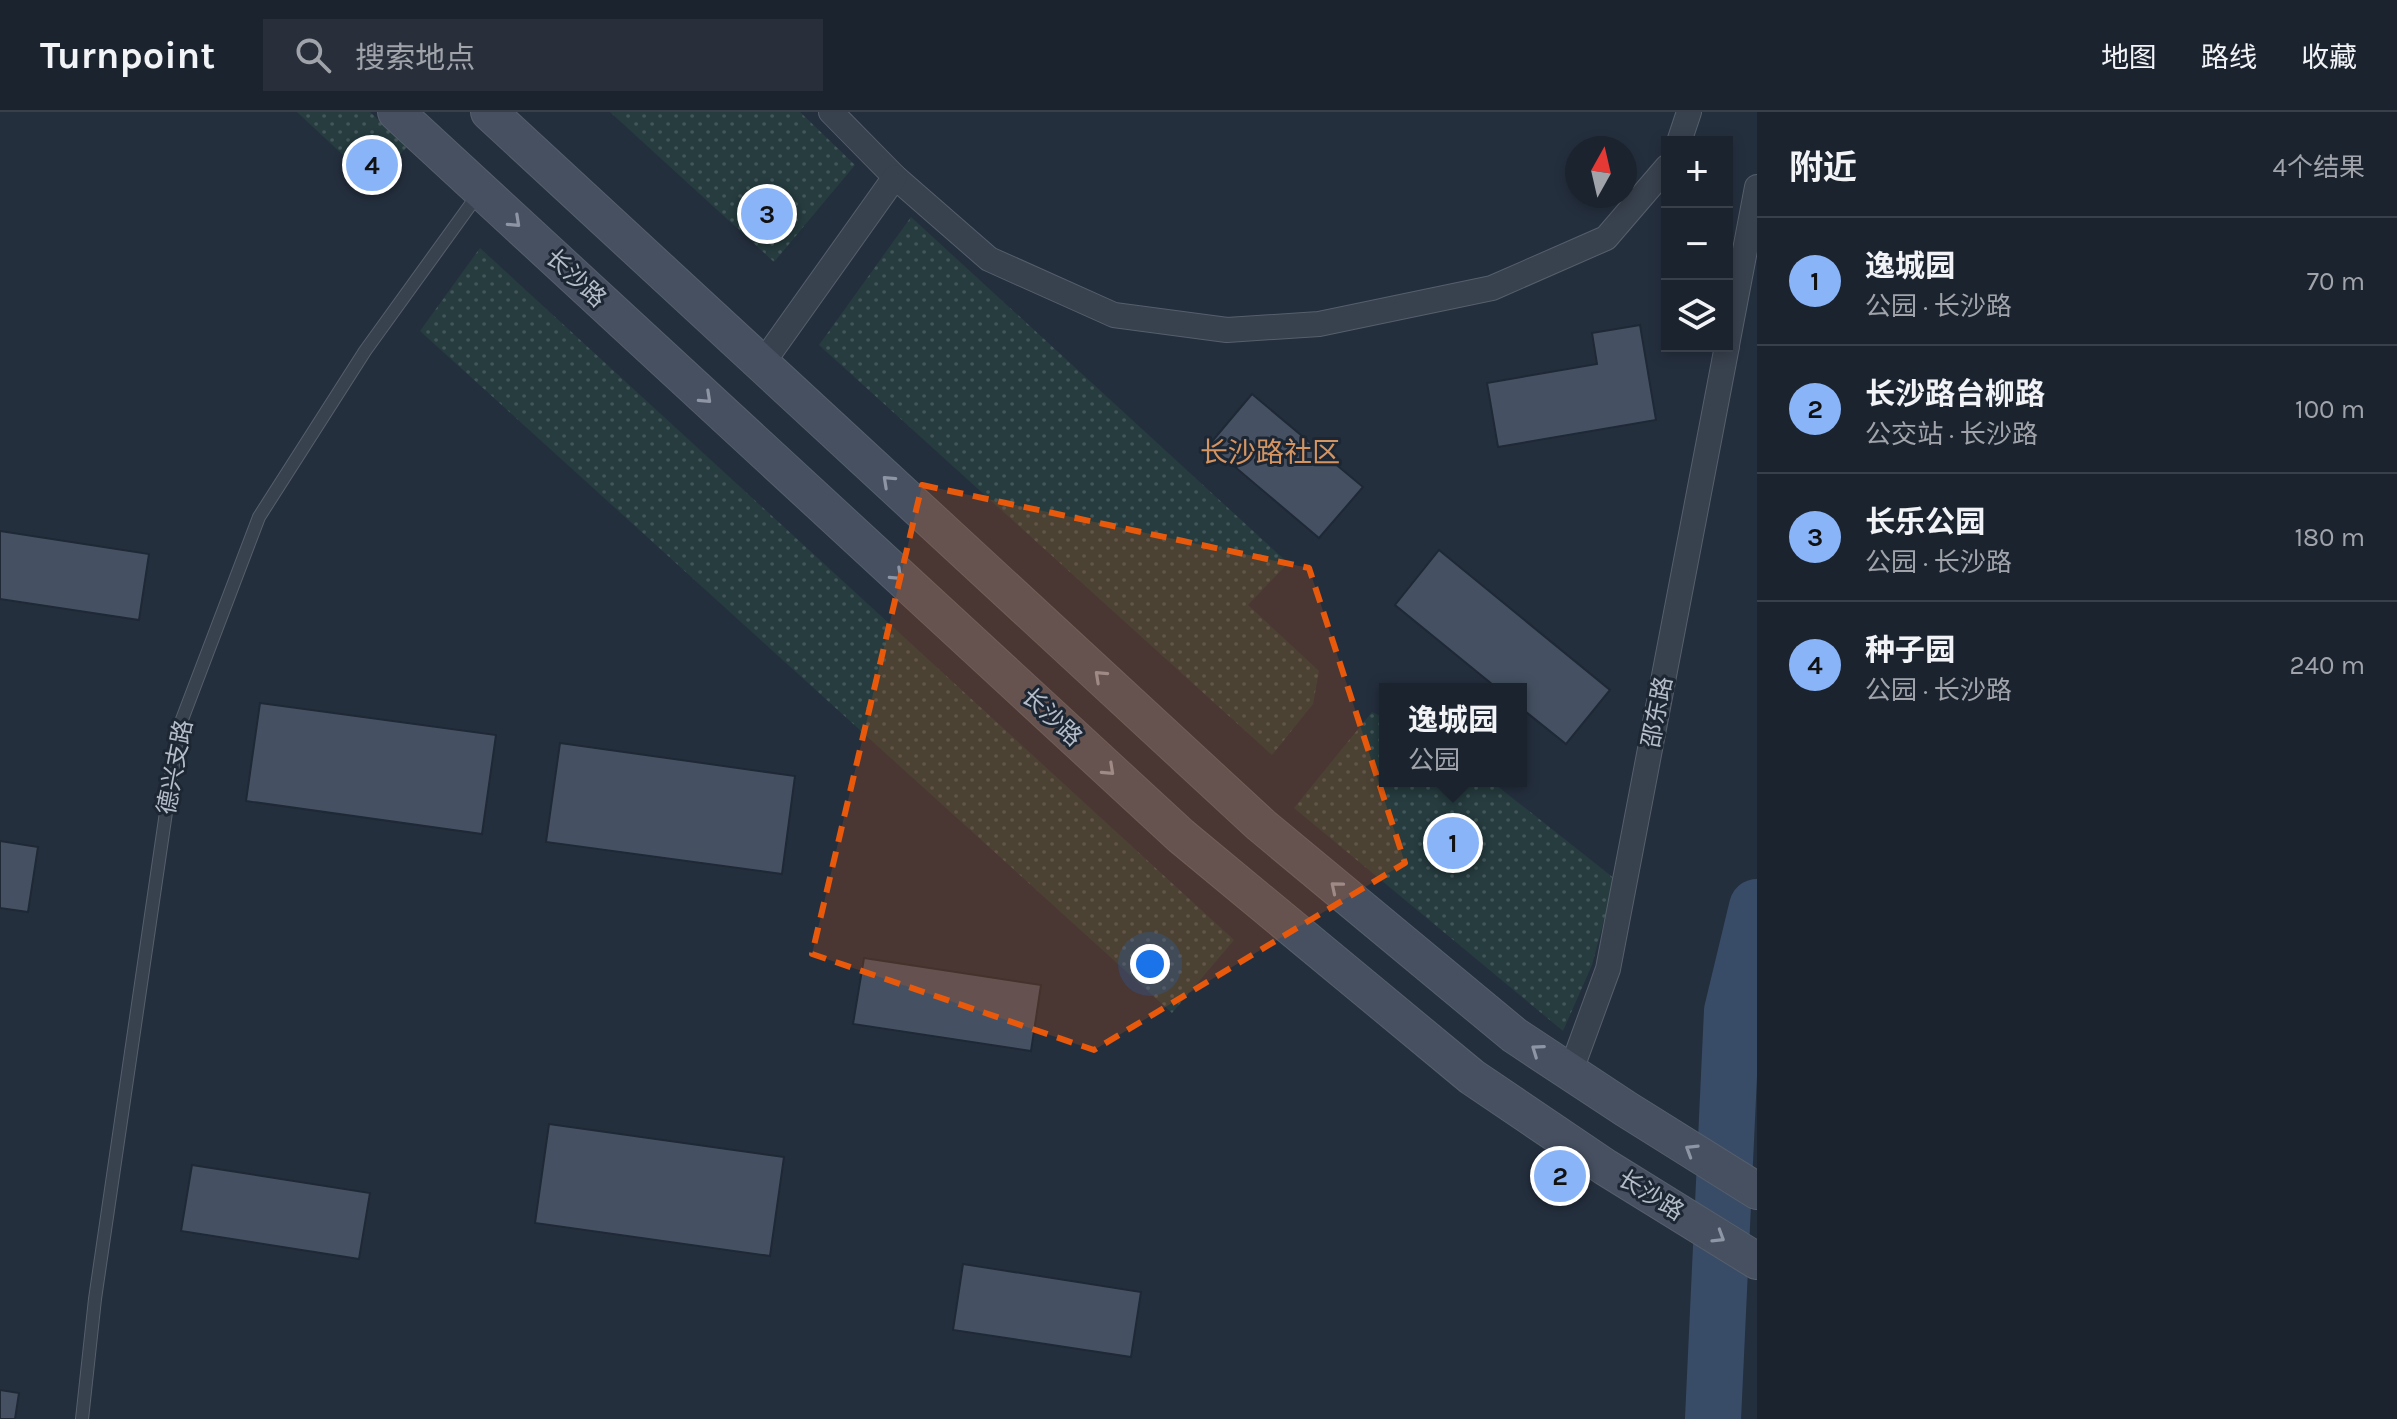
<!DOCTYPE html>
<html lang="zh">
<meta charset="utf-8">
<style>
:root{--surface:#1b232e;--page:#282f3a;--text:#f1f3f6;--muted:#a0a4aa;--line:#39404a;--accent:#8ab4f8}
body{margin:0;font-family:Karla,"Noto Sans SC",sans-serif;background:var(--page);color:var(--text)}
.controls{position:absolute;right:24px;top:24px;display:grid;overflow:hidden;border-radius:0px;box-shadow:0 4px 12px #0003}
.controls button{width:72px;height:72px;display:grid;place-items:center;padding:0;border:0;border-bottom:2px solid var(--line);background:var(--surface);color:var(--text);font:40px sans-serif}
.compass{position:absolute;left:1565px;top:24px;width:72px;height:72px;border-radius:50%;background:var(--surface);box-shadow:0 4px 12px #0003;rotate:8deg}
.you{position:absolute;left:1150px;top:852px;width:28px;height:28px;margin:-20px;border:6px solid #fff;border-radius:50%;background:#1a73e8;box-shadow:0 0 0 12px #1a73e833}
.badge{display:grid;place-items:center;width:52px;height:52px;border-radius:50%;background:var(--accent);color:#111;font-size:26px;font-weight:700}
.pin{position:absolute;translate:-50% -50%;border:4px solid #fff;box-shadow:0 2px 8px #0006}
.popup{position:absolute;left:1379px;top:571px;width:148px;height:104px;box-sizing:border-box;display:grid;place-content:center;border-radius:0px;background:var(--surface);filter:drop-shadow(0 2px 6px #0005);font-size:26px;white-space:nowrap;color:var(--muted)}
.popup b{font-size:30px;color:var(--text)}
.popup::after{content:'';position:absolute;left:50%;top:100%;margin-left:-16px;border:16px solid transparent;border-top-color:var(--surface)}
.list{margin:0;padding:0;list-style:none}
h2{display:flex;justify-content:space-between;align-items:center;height:104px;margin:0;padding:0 32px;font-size:34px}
h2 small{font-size:26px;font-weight:400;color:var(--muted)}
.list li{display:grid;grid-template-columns:52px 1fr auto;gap:24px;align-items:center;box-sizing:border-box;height:128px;padding:0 32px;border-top:2px solid var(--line)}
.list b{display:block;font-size:30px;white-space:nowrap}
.list p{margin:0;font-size:26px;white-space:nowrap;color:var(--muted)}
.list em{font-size:26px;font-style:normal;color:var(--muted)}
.icon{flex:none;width:44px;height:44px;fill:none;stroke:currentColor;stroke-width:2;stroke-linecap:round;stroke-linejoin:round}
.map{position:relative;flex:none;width:1757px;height:1307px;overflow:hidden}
header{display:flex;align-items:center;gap:48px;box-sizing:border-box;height:112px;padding:0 40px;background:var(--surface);border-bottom:2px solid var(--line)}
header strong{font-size:38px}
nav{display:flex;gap:44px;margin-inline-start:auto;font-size:28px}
.search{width:560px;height:72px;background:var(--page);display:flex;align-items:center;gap:20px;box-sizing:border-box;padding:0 28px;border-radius:0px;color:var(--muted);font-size:30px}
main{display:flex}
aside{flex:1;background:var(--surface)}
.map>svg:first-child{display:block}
.grass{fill:url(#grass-dots)}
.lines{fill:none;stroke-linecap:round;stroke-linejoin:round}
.river{stroke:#394c67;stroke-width:56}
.building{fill:#455162;stroke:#1f2835;stroke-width:2}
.service-casing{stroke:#565f6c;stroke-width:14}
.minor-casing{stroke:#565f6c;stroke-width:26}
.secondary-casing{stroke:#565f6c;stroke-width:38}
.service{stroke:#38414e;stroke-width:12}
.minor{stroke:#38414e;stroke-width:24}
.secondary{stroke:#465061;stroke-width:36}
.oneway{stroke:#8e96a5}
.marked{fill:#e8590c;fill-opacity:0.2;stroke:#e8590c;stroke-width:6;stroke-dasharray:16 10;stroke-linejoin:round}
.labels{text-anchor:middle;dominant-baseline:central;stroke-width:6;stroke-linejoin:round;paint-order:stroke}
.street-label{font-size:24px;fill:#b4bcc9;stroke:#1d2633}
.quarter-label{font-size:28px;fill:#d59563;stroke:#1d2633}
</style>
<header>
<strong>Turnpoint</strong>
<div class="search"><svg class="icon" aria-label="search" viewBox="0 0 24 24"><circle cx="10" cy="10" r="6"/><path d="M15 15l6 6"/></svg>搜索地点</div>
<nav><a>地图</a><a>路线</a><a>收藏</a></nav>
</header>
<main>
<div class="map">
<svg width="1757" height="1307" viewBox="0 0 1757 1307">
<defs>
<pattern id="grass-dots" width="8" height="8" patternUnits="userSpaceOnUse" patternTransform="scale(2)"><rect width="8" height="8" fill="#263c3f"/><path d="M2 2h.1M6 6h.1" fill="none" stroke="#435659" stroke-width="1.8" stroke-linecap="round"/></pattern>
</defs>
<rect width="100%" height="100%" fill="#242f3e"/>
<g class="grass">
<polygon points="297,0 370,0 407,35 373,71"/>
<polygon points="610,0 800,0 855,53 774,150"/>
<polygon points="911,105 1288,451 1248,493 1319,559 1313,592 1272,643 819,233"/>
<polygon points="480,136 1234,828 1172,901 420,219"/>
<polygon points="1372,600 1385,606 1385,669 1491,669 1615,767 1592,853 1563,919 1294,696"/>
</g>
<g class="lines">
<polyline class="river" points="1713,1307 1732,899 1757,795"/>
</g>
<g class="building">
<polygon points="1640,213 1656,308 1498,335 1487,271 1597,252 1592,221"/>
<polygon points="1252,282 1363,375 1319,426 1209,333"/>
<polygon points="0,419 149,442 139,508 0,487"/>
<polygon points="1439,438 1610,578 1566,632 1521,596 1521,577 1498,577 1395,493"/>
<polygon points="260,591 496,623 482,722 246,689"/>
<polygon points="560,631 795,664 782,762 546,730"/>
<polygon points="0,729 38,735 28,800 0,796"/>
<polygon points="864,846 1041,873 1031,939 853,912"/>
<polygon points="549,1012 784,1045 770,1144 535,1111"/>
<polygon points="192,1053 370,1081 359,1147 181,1119"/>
<polygon points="963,1152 1141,1180 1131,1245 953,1218"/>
<polygon points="0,1278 19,1281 15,1307 0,1307"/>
</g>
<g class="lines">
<g class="service-casing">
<polyline id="service" points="82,1307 95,1187 178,618 259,405 365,239 479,81"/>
</g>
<g class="minor-casing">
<g id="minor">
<polyline points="831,0 895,65 989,147 1114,203 1227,218 1319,212 1492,176 1606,126 1667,55"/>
<polyline points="1679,30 1689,0"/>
<polyline points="1727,233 1757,75"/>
<polyline points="762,252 895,65"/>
<polyline points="1570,961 1608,857 1727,234"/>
</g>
</g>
<g class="secondary-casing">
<g id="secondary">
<polyline points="396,0 1181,724 1472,965 1605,1055 1757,1149"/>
<polyline points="489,0 1261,713 1514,923 1626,997 1757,1079"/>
</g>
</g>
<use href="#service" class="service"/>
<use href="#minor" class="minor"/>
<use href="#secondary" class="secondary"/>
</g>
<defs><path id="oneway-chevron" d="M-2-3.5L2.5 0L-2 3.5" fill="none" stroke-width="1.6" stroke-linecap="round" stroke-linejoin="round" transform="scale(2)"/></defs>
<g class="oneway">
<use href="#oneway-chevron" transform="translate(515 110) rotate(43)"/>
<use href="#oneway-chevron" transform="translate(706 286) rotate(43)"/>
<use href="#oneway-chevron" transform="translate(888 369) rotate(-137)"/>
<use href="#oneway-chevron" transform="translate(897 463) rotate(43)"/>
<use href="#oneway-chevron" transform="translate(1100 564) rotate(-137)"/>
<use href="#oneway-chevron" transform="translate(1109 658) rotate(43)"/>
<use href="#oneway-chevron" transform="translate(1336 775) rotate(-140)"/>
<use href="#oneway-chevron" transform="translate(1537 938) rotate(-145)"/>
<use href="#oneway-chevron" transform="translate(1691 1038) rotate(-148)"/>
<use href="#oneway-chevron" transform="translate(1719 1125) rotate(32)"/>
</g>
<path class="marked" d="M922,373L1309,456L1405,751L1094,938L812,842Z"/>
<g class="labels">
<g class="street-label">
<text transform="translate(576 166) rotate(43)">长沙路</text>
<text transform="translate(1657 600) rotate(-79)">邵东路</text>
<text transform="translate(1052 605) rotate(43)">长沙路</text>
<text transform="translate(175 655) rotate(-79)">德兴支路</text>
<text transform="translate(1651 1083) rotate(32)">长沙路</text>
</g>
<g class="quarter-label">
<text x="1270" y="340">长沙路社区</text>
</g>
</g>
</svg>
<div class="controls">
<button>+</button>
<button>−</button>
<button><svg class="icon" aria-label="layers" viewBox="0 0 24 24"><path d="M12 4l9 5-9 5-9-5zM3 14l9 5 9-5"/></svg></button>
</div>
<svg class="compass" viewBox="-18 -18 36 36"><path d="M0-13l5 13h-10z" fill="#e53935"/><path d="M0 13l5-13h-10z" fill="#a0a4aa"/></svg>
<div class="you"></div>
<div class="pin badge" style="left:1453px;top:731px">1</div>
<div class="popup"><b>逸城园</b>公园</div>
<div class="pin badge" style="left:1560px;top:1064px">2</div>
<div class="pin badge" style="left:767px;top:102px">3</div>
<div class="pin badge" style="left:372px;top:53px">4</div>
</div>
<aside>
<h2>附近<small>4个结果</small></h2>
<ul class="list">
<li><span class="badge">1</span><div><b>逸城园</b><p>公园 · 长沙路</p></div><em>70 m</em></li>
<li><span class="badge">2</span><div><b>长沙路台柳路</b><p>公交站 · 长沙路</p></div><em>100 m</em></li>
<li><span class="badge">3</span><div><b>长乐公园</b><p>公园 · 长沙路</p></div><em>180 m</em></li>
<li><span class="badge">4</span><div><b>种子园</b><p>公园 · 长沙路</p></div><em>240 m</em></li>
</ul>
</aside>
</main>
